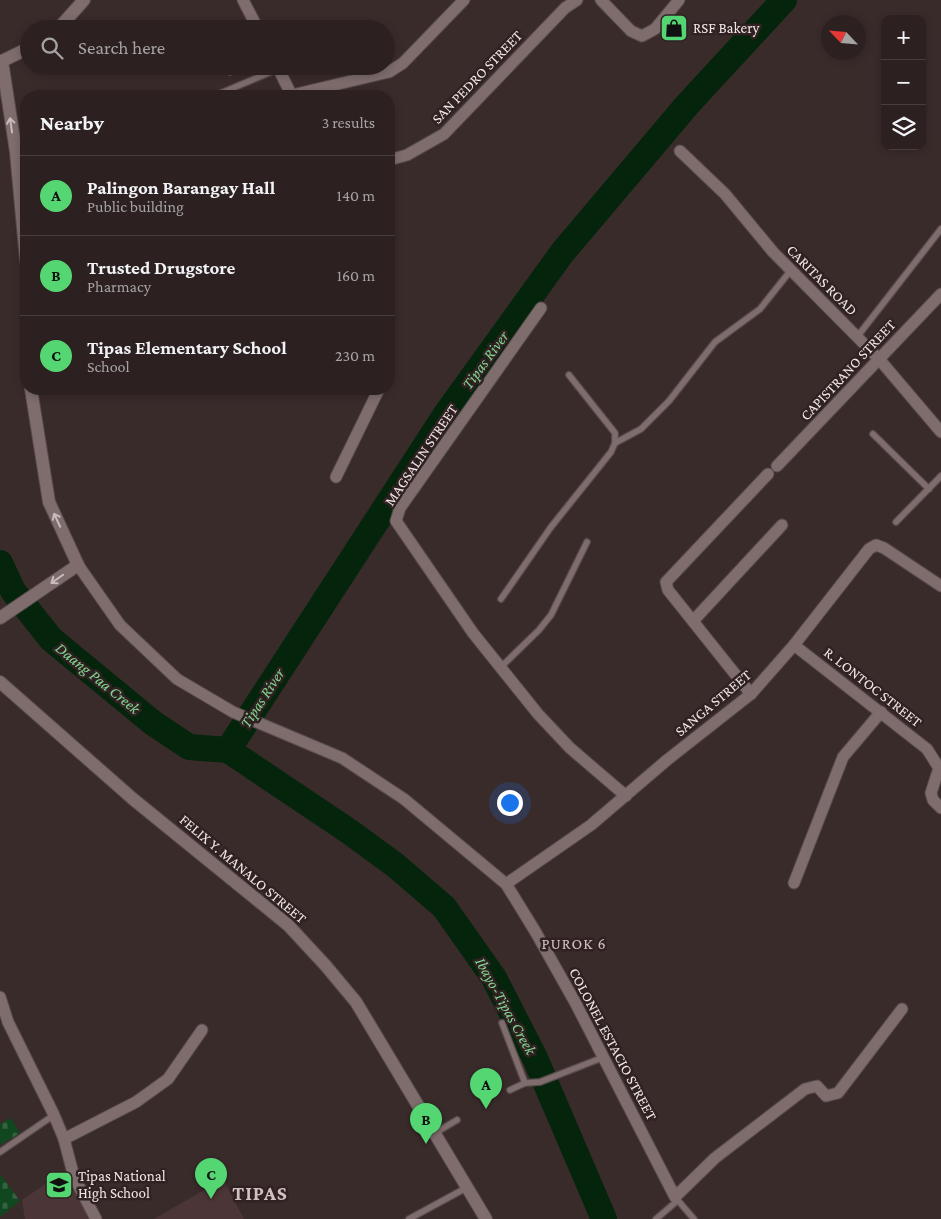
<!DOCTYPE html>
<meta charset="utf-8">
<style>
:root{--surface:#2c2020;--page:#342829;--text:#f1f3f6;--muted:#a6a3a5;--line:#483e3e;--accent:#54d672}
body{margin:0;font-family:"Crimson Pro",serif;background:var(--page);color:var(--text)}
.controls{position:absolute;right:15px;top:15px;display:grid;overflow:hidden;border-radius:10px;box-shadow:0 2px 8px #0003}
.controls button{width:45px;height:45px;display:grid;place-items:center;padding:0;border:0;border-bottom:1px solid var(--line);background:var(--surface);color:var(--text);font:25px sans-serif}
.compass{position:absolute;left:821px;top:15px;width:45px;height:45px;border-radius:50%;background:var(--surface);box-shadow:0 2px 8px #0003;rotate:296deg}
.you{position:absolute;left:509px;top:802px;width:18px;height:18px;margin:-12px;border:4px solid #fff;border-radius:50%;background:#1a73e8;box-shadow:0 0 0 8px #1a73e833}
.badge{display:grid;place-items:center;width:32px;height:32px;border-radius:50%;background:var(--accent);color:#111;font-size:16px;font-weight:700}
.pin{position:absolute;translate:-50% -41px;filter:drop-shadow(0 1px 2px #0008)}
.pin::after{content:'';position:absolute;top:26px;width:18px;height:15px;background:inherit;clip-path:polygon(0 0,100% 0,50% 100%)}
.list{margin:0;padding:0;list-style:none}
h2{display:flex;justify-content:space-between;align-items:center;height:65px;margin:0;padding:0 20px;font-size:21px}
h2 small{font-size:16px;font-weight:400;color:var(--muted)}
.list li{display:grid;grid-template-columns:32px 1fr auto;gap:15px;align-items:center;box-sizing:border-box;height:80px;padding:0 20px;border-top:1px solid var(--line)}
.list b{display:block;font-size:19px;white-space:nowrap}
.list p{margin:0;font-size:16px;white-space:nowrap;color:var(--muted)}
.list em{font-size:16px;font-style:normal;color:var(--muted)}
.icon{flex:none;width:28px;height:28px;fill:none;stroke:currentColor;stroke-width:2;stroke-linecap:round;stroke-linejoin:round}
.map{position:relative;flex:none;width:941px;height:1219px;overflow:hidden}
.search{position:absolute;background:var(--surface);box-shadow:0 2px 8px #0003;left:20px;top:20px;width:375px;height:55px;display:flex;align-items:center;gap:12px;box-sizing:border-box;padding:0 18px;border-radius:28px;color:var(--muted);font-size:19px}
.panel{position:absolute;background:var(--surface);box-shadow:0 2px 8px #0003;left:20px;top:90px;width:375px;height:305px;border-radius:20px}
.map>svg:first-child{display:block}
.built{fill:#4b3536}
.cemetery{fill:url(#cemetery-stones)}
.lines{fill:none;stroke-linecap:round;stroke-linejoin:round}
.river{stroke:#04240c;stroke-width:26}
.service-casing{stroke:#574a4b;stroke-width:8}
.minor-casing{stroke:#574a4b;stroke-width:13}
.tertiary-casing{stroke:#574a4b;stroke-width:14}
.secondary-casing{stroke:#574a4b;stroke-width:14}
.service{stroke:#7f6d6e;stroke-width:5.5}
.minor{stroke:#7f6d6e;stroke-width:11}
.tertiary{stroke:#7f6d6e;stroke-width:12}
.secondary{stroke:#7f6d6e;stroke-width:12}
.oneway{stroke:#c8bcbc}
.labels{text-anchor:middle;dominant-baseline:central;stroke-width:5;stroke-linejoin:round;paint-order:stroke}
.poi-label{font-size:15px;fill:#f0e6e6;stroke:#302122;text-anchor:start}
.street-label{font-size:15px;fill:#f0e6e6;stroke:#302122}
.water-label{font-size:16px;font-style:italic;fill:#81d58f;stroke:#302122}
.neighbourhood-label{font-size:16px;letter-spacing:1px;fill:#d3c0c0;stroke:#302122}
.district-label{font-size:20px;font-weight:bold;letter-spacing:1px;fill:#d3c0c0;stroke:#302122}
</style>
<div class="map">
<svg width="941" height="1219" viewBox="0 0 941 1219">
<defs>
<pattern id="cemetery-stones" width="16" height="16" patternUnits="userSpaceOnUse" patternTransform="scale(1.25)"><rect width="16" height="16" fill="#11471f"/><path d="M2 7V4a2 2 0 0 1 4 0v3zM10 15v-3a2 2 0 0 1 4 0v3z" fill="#346240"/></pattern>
</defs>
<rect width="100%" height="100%" fill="#3a2b2b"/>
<g class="built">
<polygon points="66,1170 95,1219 25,1219 22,1200"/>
<polygon points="223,1179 244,1219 154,1219"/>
</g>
<g class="cemetery">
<polygon points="11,1118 20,1133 0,1145 0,1124"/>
<polygon points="0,1174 20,1201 0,1217"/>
</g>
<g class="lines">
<g class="river">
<polyline points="0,563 13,591 51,639 153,723 189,747 228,750 350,832 395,865 444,907 494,978 535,1058 604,1219"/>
<polyline points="228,750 446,414 562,253 687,105 784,0"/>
</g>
<g class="service-casing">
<g id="service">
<polyline points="230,72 241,66"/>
<polyline points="214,96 278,69"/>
<polyline points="857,337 941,229"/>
<polyline points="873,434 929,489"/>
<polyline points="615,443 641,429 669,401 715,342 760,309 791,270"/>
<polyline points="896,522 941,476"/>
<polyline points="501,599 551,527 611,452 615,443 615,433 569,375"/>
<polyline points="501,667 539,630 551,615 587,542"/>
<polyline points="502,1023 525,1083"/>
<polyline points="510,1090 525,1083 540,1082 604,1057"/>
<polyline points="435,1133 457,1120"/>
<polyline points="0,1152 54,1115"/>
<polyline points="675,1197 694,1219"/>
<polyline points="409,1219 466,1188"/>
<polyline points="656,1219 677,1201"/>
</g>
</g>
<g class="minor-casing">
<g id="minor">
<polyline points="243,0 258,29"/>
<polyline points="601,0 631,31 642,36 655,29 679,0"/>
<polyline points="277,66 292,96"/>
<polyline points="292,95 389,72 403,63 464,0"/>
<polyline points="680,151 725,194 773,252 879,359 941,432"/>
<polyline points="389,160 407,155 444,134 565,8 577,0"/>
<polyline points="541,308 400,508 396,521 473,633 538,714 570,748 626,796"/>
<polyline points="777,466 941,294"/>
<polyline points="336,477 379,389"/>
<polyline points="78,565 120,625 177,679 233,712 342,758 404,799 506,884 535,931 576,1004 675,1197 715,1158 805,1089 817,1086 826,1096 838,1093 902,1009"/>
<polyline points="693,621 782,525"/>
<polyline points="794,645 927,749 939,768 931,793 933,800 941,808"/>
<polyline points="751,694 668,590 666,582 768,474"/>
<polyline points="794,883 843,757 881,712"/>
<polyline points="506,884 591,825 667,760 751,694 794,645 869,549 876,545 884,548 941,586"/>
<polyline points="0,997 8,1022 54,1115 64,1139 74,1177 96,1219"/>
<polyline points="64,1139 136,1102 168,1079 202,1030"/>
</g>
</g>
<g class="tertiary-casing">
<g id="tertiary">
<polyline points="2,61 16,152 26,260"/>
<polyline points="0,618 78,565 49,502 31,389"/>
</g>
</g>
<g class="secondary-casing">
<g id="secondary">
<polyline points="58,29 84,0"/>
<polyline points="0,62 29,48"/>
<polyline points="0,682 133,799 288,925 326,966 356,1002 486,1219"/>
</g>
</g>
<use href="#service" class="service"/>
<use href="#minor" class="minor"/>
<use href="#tertiary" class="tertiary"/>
<use href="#secondary" class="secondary"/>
</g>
<defs><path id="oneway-shaft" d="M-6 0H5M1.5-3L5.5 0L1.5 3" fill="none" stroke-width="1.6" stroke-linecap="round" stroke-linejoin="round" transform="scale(1.25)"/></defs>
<g class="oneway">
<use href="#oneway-shaft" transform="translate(11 125) rotate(-98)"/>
<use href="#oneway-shaft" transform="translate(57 520) rotate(-115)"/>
<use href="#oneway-shaft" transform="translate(57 579) rotate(145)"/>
</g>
<defs>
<g id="shop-square" transform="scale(1.4375)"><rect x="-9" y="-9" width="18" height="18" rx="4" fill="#54d672" stroke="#302122"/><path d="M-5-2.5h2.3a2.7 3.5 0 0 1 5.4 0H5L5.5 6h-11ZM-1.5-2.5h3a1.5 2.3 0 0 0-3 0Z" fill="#111"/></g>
<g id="school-square" transform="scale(1.4375)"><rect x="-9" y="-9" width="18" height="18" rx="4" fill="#54d672" stroke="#302122"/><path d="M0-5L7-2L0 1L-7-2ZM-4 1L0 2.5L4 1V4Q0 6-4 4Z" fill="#111"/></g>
</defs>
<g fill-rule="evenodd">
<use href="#shop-square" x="674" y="28"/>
<use href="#school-square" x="59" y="1185"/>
</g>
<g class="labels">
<g class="poi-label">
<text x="693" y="28">RSF Bakery</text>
<text x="78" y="1176">Tipas National<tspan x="78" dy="17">High School</tspan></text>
</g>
<g class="street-label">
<text transform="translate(477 77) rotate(-46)">SAN PEDRO STREET</text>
<text transform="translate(822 280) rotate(45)">CARITAS ROAD</text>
<text transform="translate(848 370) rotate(-47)">CAPISTRANO STREET</text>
<text transform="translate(421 455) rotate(-56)">MAGSALIN STREET</text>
<text transform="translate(873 687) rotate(38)">R. LONTOC STREET</text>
<text transform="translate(713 703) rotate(-40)">SANGA STREET</text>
<text transform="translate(243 869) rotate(40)">FELIX Y. MANALO STREET</text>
<text transform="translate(613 1044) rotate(62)">COLONEL ESTACIO STREET</text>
</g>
<g class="water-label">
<text transform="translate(485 360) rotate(-54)">Tipas River</text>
<text transform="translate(98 678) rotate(39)">Daang Paa Creek</text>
<text transform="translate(262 698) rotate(-57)">Tipas River</text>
<text transform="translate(506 1006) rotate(61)">Ibayo-Tipas Creek</text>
</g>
<g class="neighbourhood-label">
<text x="574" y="943">PUROK 6</text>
</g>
<g class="district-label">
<text x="260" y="1193">TIPAS</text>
</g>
</g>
</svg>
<div class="controls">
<button>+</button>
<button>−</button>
<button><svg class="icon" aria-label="layers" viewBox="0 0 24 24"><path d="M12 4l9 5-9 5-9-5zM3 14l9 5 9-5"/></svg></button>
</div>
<svg class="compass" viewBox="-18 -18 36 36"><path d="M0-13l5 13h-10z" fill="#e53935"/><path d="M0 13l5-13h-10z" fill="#a6a3a5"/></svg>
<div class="you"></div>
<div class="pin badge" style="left:486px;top:1109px">A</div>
<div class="pin badge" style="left:426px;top:1144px">B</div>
<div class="pin badge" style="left:211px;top:1199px">C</div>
<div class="search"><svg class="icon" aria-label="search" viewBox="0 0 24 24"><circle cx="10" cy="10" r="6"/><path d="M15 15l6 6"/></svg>Search here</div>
<section class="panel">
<h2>Nearby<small>3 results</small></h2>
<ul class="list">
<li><span class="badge">A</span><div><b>Palingon Barangay Hall</b><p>Public building</p></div><em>140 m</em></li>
<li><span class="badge">B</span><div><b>Trusted Drugstore</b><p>Pharmacy</p></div><em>160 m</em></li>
<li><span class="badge">C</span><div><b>Tipas Elementary School</b><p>School</p></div><em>230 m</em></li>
</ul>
</section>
</div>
